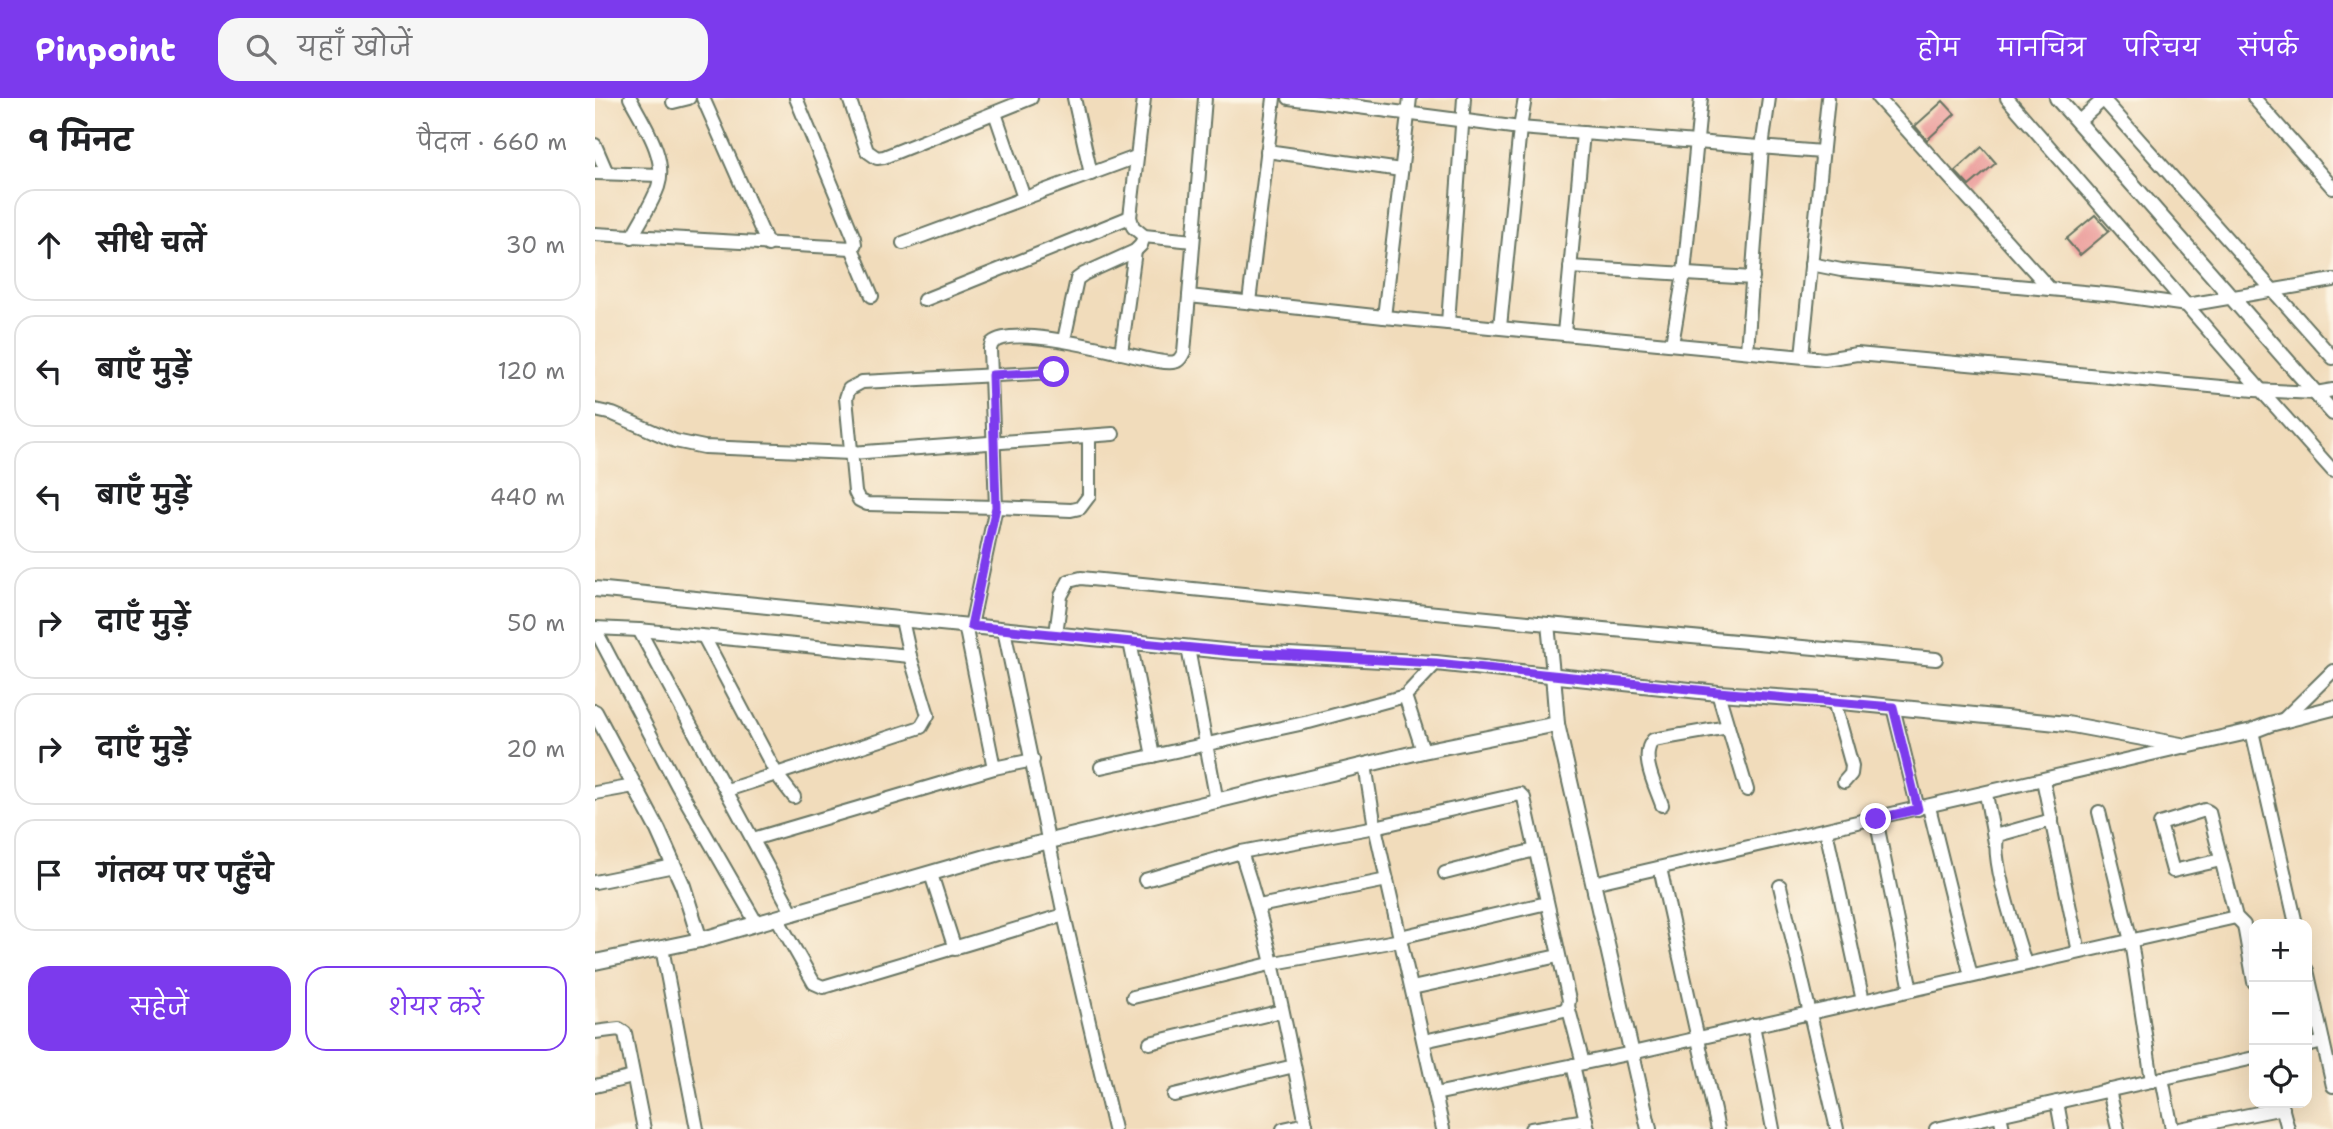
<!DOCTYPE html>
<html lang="hi">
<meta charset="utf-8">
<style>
:root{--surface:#fff;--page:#f6f6f6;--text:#202124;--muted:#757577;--line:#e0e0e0;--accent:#7c3aed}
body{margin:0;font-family:"Shantell Sans","Playpen Sans Deva",sans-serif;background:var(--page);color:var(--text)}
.controls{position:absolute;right:21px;bottom:21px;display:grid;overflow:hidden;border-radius:14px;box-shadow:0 7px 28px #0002}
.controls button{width:63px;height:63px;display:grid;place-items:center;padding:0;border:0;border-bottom:2px solid var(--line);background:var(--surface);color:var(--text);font:35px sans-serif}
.stop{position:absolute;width:21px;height:21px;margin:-16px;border:5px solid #7c3aed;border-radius:50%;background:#fff}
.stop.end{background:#7c3aed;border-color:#fff;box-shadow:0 2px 7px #0008}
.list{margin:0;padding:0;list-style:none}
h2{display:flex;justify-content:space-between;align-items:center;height:91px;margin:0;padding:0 28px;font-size:30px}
h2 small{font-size:23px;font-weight:400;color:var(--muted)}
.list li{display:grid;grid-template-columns:46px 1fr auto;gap:21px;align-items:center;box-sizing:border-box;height:112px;margin:0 14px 14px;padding:0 14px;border:2px solid var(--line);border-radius:21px}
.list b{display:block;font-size:26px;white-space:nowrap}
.list em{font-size:23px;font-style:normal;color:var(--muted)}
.actions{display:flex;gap:14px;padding:21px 28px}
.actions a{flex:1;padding:16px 0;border:2px solid var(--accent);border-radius:21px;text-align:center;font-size:24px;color:var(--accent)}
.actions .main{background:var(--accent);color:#fff}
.icon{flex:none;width:38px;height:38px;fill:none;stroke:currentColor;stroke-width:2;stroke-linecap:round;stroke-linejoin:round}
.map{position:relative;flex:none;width:1738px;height:1031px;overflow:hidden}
header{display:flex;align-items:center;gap:42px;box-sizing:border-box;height:98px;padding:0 35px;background:var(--accent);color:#fff}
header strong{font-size:33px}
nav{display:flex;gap:38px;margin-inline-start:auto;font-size:24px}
.search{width:490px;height:63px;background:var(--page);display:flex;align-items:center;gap:18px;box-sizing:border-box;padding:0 24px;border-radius:21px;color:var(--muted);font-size:26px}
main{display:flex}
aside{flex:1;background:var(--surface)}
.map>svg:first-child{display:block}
.building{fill:#eb9b9a}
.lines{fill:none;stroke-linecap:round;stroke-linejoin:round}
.minor-casing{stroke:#687563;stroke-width:16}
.tertiary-casing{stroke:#687563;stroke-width:18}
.minor{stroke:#fff;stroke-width:12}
.tertiary{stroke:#fff;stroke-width:14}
.route{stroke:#7c3aed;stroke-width:9}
</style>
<header>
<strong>Pinpoint</strong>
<div class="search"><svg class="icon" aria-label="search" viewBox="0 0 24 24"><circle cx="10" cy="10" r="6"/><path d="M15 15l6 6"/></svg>यहाँ खोजें</div>
<nav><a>होम</a><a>मानचित्र</a><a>परिचय</a><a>संपर्क</a></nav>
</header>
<main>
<aside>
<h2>9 मिनट<small>पैदल · 660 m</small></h2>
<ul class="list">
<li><svg class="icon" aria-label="ahead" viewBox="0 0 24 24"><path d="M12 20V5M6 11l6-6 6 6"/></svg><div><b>सीधे चलें</b></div><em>30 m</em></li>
<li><svg class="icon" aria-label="left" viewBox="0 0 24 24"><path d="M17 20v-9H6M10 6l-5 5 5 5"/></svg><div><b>बाएँ मुड़ें</b></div><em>120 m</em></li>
<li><svg class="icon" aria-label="left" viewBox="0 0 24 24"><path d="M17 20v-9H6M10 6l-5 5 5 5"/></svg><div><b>बाएँ मुड़ें</b></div><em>440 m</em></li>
<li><svg class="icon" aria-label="right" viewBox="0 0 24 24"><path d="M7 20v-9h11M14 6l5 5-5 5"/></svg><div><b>दाएँ मुड़ें</b></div><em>50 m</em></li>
<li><svg class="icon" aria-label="right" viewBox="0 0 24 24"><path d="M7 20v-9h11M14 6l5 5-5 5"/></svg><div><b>दाएँ मुड़ें</b></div><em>20 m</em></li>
<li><svg class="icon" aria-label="arrive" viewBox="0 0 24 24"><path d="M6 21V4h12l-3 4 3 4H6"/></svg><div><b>गंतव्य पर पहुँचे</b></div></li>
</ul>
<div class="actions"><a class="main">सहेजें</a><a>शेयर करें</a></div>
</aside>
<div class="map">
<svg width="1738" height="1031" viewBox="0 0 1738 1031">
<rect width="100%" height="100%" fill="#fcf5e5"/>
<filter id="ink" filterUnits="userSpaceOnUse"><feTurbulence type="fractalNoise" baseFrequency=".0143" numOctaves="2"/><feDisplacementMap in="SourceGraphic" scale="14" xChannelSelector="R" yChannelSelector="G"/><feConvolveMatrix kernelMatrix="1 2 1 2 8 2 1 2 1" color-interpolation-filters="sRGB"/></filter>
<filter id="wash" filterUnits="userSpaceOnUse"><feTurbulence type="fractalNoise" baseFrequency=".00686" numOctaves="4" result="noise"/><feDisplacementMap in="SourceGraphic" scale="28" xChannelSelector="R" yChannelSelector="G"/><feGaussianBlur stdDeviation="1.57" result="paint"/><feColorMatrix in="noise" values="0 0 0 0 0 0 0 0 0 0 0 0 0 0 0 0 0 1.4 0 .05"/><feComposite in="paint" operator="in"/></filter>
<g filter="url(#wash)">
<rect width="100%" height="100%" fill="#f1dcbb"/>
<g id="blocks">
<g class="building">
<polygon points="1348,3 1360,16 1332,42 1320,28"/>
<polygon points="1387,49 1401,65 1374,88 1360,73"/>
<polygon points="1500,117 1514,133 1485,157 1471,141"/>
</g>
</g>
</g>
<g filter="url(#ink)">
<use href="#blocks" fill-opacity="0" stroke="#687563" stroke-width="2"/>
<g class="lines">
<g class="minor-casing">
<g id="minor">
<path d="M35,0C48,25 73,60 63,89C57,106 45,123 37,139"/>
<polyline points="108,0 173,147"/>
<polyline points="254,0 272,53 282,60 289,59 436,0"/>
<polyline points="479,0 496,76"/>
<polyline points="549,0 535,119 538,129 549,138 598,143"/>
<polyline points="610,0 594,198 789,219 1230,261 1262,256 1659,292 1721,295 1738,292"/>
<polyline points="694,0 925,30 1227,54"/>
<polyline points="1283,0 1455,191"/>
<polyline points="1412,0 1640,263 1738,373"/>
<polyline points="1507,0 1738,260"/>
<polyline points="1659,0 1738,90"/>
<polyline points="78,4 94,0"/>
<polyline points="400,15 429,100"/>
<polyline points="1483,24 1510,0"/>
<polyline points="0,47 12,75"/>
<polyline points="672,53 806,72"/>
<polyline points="0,75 65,77"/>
<polyline points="0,136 257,150 260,146 259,140 201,0"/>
<polyline points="308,145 541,59"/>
<polyline points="257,150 277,198"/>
<polyline points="1216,166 1246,172 1521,197 1592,207 1738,182"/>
<polyline points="975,169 1158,180"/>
<polyline points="329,202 535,119"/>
<polyline points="654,204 679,0"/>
<polyline points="789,219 815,0"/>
<polyline points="853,225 869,0"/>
<polyline points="905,229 925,30 930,0"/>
<polyline points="969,235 988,35"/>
<polyline points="469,242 482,181 489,176 540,153 546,147 549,138"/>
<polyline points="1077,246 1089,176 1106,0"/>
<polyline points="1152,253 1167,49 1174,0"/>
<path d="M526,255C537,257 574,268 582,263C586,261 587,257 589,254L594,198"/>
<polyline points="1207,258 1233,0"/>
<polyline points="0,312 18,316 80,343 109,349 256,355 518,336"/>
<path d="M494,338V398L485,410L476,412L401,409L395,251L397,245C417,228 500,249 526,255L540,153"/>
<polyline points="953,526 958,576"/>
<polyline points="370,527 399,670"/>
<polyline points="376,528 401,409 272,406 264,402 260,394 251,300 254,291 267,284 459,274"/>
<polyline points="0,530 44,532 315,558"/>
<polyline points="0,531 82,687 162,826"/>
<polyline points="44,532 198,816"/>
<polyline points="409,532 469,817 519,1031"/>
<polyline points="461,536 466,498 474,483 486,480 953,526 1341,561"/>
<polyline points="109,539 182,677 199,699"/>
<polyline points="535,544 558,658"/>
<polyline points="593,550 622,704"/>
<polyline points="1123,595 1152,692"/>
<polyline points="810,598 828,653"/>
<polyline points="1239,603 1257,668 1256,676 1249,684"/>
<polyline points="1298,609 1323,711"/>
<polyline points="1687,623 1738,573"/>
<polyline points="1657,633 1701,826"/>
<polyline points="770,667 780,729 848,1031"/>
<polyline points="506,669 714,624 810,598 841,565"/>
<polyline points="1448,682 1484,854"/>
<polyline points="132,692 326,629 333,617 315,558 307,522"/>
<polyline points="0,695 39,688"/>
<polyline points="1391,696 1400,745"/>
<path d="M1067,707C1061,689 1044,658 1058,642L1133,629"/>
<polyline points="1334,709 1376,878"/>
<polyline points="1504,714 1536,843 1557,983"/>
<polyline points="1281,721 1316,892"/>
<polyline points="1231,732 1268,903"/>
<polyline points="158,741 399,670 438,662"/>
<path d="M646,754C676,845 693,938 712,1031"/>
<polyline points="1626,762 1578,773 1565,726 1610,712 1614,714 1641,819 1649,827 1659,884"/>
<polyline points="1065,770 1123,1031"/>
<polyline points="850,775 940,752"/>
<polyline points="336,776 360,851"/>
<polyline points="550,782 646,754 780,729 925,696 929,700 974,902 973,908 969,912 829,943"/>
<polyline points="0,784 79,768"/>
<polyline points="998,785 1591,648"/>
<polyline points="1185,788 1242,1031"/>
<polyline points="664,808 792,782"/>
<polyline points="182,820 219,885 228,889 469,817"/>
<polyline points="805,839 952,805"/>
<polyline points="67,850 102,1031"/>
<path d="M1430,866C1423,841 1394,758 1403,737L1457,722"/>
<polyline points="1712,872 1738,988"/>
<polyline points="817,890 963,858"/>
<polyline points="538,899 679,865 806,842"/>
<polyline points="973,908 988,965"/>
<polyline points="1158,927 1178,1031"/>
<polyline points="0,934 24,931 30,935 49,1031"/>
<polyline points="555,945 687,913"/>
<polyline points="1712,948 1728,944"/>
<polyline points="978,967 993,1031"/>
<polyline points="1567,980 1577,1031"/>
<polyline points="0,988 38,979"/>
<polyline points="1514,992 1523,1031"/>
<polyline points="840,996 1037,955 1641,819"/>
<polyline points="579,997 699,968"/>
<polyline points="1462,1004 1467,1031"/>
<polyline points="1686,1005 1693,1031"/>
<polyline points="1405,1017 1408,1031"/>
<polyline points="688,1031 711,1026"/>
<polyline points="936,1031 991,1022"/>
<polyline points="1341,1031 1659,960"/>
<polyline points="1585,1031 1688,1010"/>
</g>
</g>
<g class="tertiary-casing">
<g id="tertiary">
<polyline points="1462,0 1738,315"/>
<polyline points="0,491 639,554 841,565 1123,595 1226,602 1472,626 1591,648 1657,633 1675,626 1738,610"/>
<polyline points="958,576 962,626 1054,1031"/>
<polyline points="0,614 63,732 88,788 105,842"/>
<polyline points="0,864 105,842 405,755 828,653 962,626"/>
</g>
</g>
<use href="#minor" class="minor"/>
<use href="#tertiary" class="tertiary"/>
</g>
</g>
<g class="lines" filter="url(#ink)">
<polyline class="route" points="459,274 397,277 401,409 376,528 639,554 841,565 1123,594 1298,609 1323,711 1281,721"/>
</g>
</svg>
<div class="controls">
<button>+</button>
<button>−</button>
<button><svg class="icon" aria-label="locate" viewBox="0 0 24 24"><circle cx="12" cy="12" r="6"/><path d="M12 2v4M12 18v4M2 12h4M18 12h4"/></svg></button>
</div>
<div class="stop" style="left:459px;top:274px"></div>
<div class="stop end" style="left:1281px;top:721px"></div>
</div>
</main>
